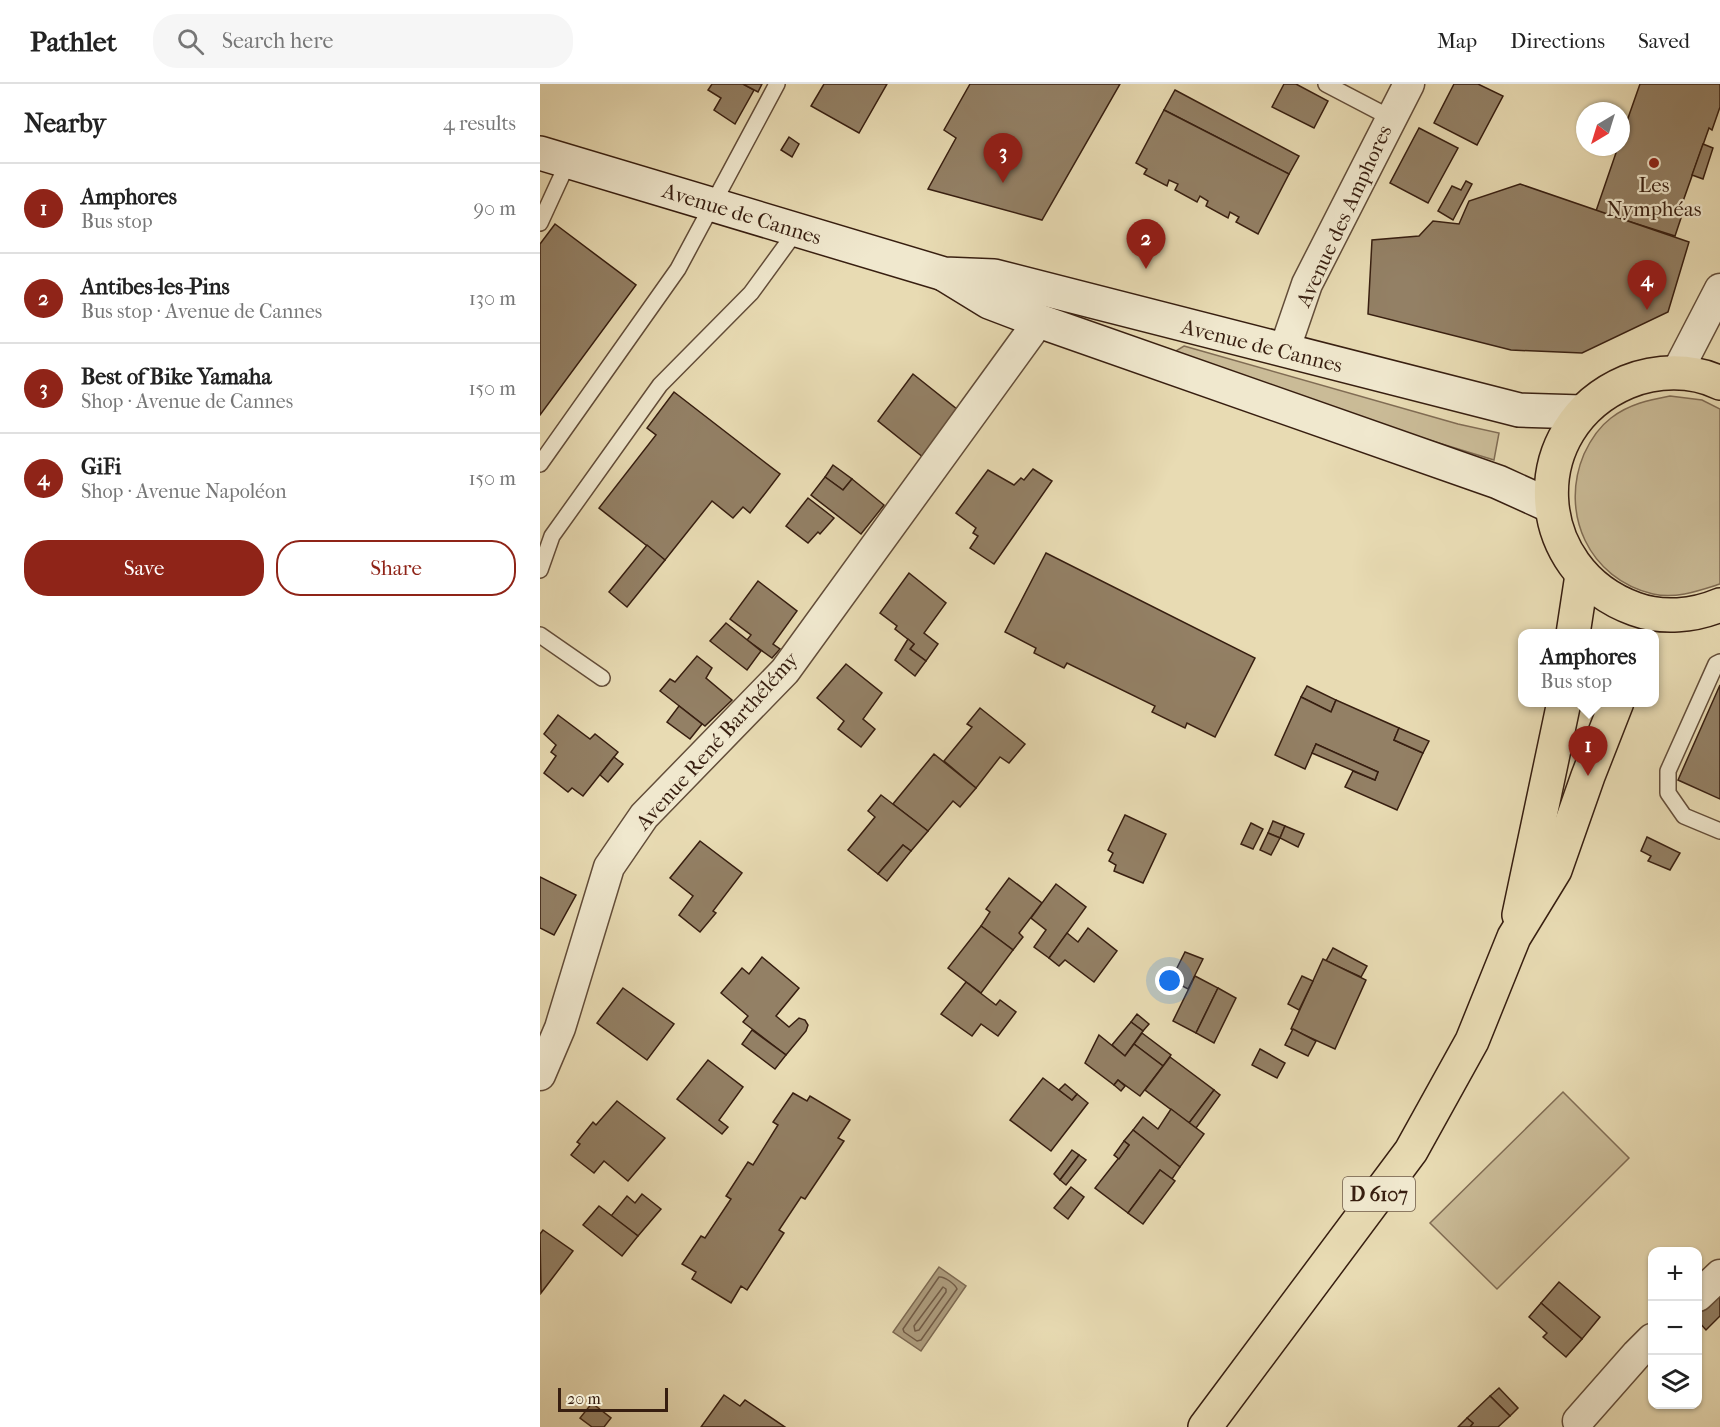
<!DOCTYPE html>
<meta charset="utf-8">
<style>
:root{--surface:#fff;--page:#f6f6f6;--text:#222;--muted:#767676;--line:#e0e0e0;--accent:#8f2418}
body{margin:0;font-family:"IM FELL French Canon",serif;background:var(--page);color:var(--text)}
.controls{position:absolute;right:18px;bottom:18px;display:grid;overflow:hidden;border-radius:12px;box-shadow:0 2px 4px #0004}
.controls button{width:54px;height:54px;display:grid;place-items:center;padding:0;border:0;border-bottom:2px solid var(--line);background:var(--surface);color:var(--text);font:30px sans-serif}
.compass{position:absolute;left:1036px;top:18px;width:54px;height:54px;border-radius:50%;background:var(--surface);box-shadow:0 2px 4px #0004;rotate:218deg}
.scale{position:absolute;left:18px;bottom:15px;width:110px;box-sizing:border-box;padding-left:6px;border:3px solid #371e10;border-top:0;font-size:16px;line-height:21px;white-space:nowrap;color:#371e10;-webkit-text-stroke:4px #f0e8ce;paint-order:stroke}
.you{position:absolute;left:630px;top:897px;width:21px;height:21px;margin:-15px;border:4px solid #fff;border-radius:50%;background:#1a73e8;box-shadow:0 0 0 9px #1a73e833}
.badge{display:grid;place-items:center;width:39px;height:39px;border-radius:50%;background:var(--accent);color:#fff;font-size:20px;font-weight:700}
.pin{position:absolute;translate:-50% -50px;filter:drop-shadow(0 2px 3px #0008)}
.pin::after{content:'';position:absolute;top:32px;width:21px;height:18px;background:inherit;clip-path:polygon(0 0,100% 0,50% 100%)}
.popup{position:absolute;left:978px;top:545px;width:141px;height:78px;box-sizing:border-box;display:grid;place-content:center;border-radius:12px;background:var(--surface);filter:drop-shadow(0 2px 4px #0005);font-size:20px;white-space:nowrap;color:var(--muted)}
.popup b{font-size:22px;color:var(--text)}
.popup::after{content:'';position:absolute;left:50%;top:100%;margin-left:-12px;border:12px solid transparent;border-top-color:var(--surface)}
.list{margin:0;padding:0;list-style:none}
h2{display:flex;justify-content:space-between;align-items:center;height:78px;margin:0;padding:0 24px;font-size:26px}
h2 small{font-size:20px;font-weight:400;color:var(--muted)}
.list li{display:grid;grid-template-columns:39px 1fr auto;gap:18px;align-items:center;box-sizing:border-box;height:90px;padding:0 24px;border-top:2px solid var(--line)}
.list b{display:block;font-size:22px;white-space:nowrap}
.list p{margin:0;font-size:20px;white-space:nowrap;color:var(--muted)}
.list em{font-size:20px;font-style:normal;color:var(--muted)}
.actions{display:flex;gap:12px;padding:18px 24px}
.actions a{flex:1;padding:14px 0;border:2px solid var(--accent);border-radius:24px;text-align:center;font-size:21px;color:var(--accent)}
.actions .main{background:var(--accent);color:#fff}
.icon{flex:none;width:33px;height:33px;fill:none;stroke:currentColor;stroke-width:2;stroke-linecap:round;stroke-linejoin:round}
.map{position:relative;flex:none;width:1180px;height:1343px;overflow:hidden}
header{display:flex;align-items:center;gap:36px;box-sizing:border-box;height:84px;padding:0 30px;background:var(--surface);border-bottom:2px solid var(--line)}
header strong{font-size:28px}
nav{display:flex;gap:33px;margin-inline-start:auto;font-size:21px}
.search{width:420px;height:54px;background:var(--page);display:flex;align-items:center;gap:15px;box-sizing:border-box;padding:0 21px;border-radius:24px;color:var(--muted);font-size:22px}
main{display:flex}
aside{flex:1;background:var(--surface)}
.map>svg:first-child{display:block}
.green{fill:#cabb97;stroke:#806c54;stroke-width:1.5}
.water{fill:#ac9b7c;stroke:#7d6951;stroke-width:1.5}
.lines{fill:none;stroke-linecap:round;stroke-linejoin:round}
.shore{stroke:#725c46;stroke-width:1.5}
.building{fill:#938065;stroke:#371e10;stroke-width:1.5}
.lane-casing{stroke:#634d39;stroke-width:18}
.street-casing{stroke:#634d39;stroke-width:33}
.secondary-casing{stroke:#371e10;stroke-width:36}
.primary-casing{stroke:#371e10;stroke-width:36}
.lane{stroke:#f0e8ce;stroke-width:15}
.street{stroke:#f0e8ce;stroke-width:30}
.secondary{stroke:#f0e8ce;stroke-width:33}
.primary{stroke:#e8dbb3;stroke-width:33}
.poi-dot{fill:#8f2418;stroke:#f0e8ce;stroke-width:2}
.labels{text-anchor:middle;dominant-baseline:central;stroke-width:4.5;stroke-linejoin:round;paint-order:stroke}
.shield{fill:#f0e8ce;stroke:#6e5b49;stroke-width:1.5}
.shield-label{font-size:20px;font-weight:bold;fill:#371e10}
.poi-label{font-size:21px;fill:#371e10;stroke:#f0e8ce}
.street-label{font-size:21px;fill:#371e10;stroke:#f0e8ce}
</style>
<header>
<strong>Pathlet</strong>
<div class="search"><svg class="icon" aria-label="search" viewBox="0 0 24 24"><circle cx="10" cy="10" r="6"/><path d="M15 15l6 6"/></svg>Search here</div>
<nav><a>Map</a><a>Directions</a><a>Saved</a></nav>
</header>
<main>
<aside>
<h2>Nearby<small>4 results</small></h2>
<ul class="list">
<li><span class="badge">1</span><div><b>Amphores</b><p>Bus stop</p></div><em>90 m</em></li>
<li><span class="badge">2</span><div><b>Antibes-les-Pins</b><p>Bus stop · Avenue de Cannes</p></div><em>130 m</em></li>
<li><span class="badge">3</span><div><b>Best of Bike Yamaha</b><p>Shop · Avenue de Cannes</p></div><em>150 m</em></li>
<li><span class="badge">4</span><div><b>GiFi</b><p>Shop · Avenue Napoléon</p></div><em>150 m</em></li>
</ul>
<div class="actions"><a class="main">Save</a><a>Share</a></div>
</aside>
<div class="map">
<svg width="1180" height="1343" viewBox="0 0 1180 1343">
<rect width="100%" height="100%" fill="#e8dbb3"/>
<filter id="stains"><feTurbulence type="fractalNoise" baseFrequency=".00333" numOctaves="4"/><feColorMatrix values="0 0 0 0 .2 0 0 0 0 .09 0 0 0 0 .02 0 0 0 .5 -.17"/></filter>
<radialGradient id="worn" r=".72"><stop offset=".6" stop-color="#630" stop-opacity="0"/><stop offset="1" stop-color="#630" stop-opacity=".3"/></radialGradient>
<g class="green">
<polygon points="644,262 918,340 959,349 954,376 798,328 634,268"/>
<path d="M1130,312L1162,316L1180,325V500C1158,507 1136,515 1113,510C1049,495 1019,429 1044,370C1050,357 1059,343 1071,334C1089,320 1109,316 1130,312Z"/>
<polygon points="1023,1008 1089,1074 957,1205 890,1139"/>
</g>
<polygon class="water" points="399,1183 426,1202 381,1267 353,1248"/>
<g class="lines">
<g class="shore">
<path d="M399,1193C404,1192 415,1200 417,1205L381,1256L377,1257L364,1248L363,1245Z"/>
<polygon points="403,1203 406,1205 406,1208 379,1246 375,1247 374,1242"/>
</g>
</g>
<g class="building">
<polygon points="172,0 203,0 214,6 195,40 174,26 181,14 168,6"/>
<polygon points="203,0 222,0 218,8"/>
<polygon points="284,0 347,0 319,49 271,22"/>
<polygon points="430,0 580,0 502,136 388,105 416,54 404,46"/>
<polygon points="744,0 756,0 788,17 774,44 732,23"/>
<polygon points="914,0 938,0 963,12 937,61 894,39"/>
<polygon points="1100,0 1180,0 1180,23 1172,46 1169,44 1141,123 1144,125 1135,152 1056,127 1078,63 1081,63 1081,54"/>
<polygon points="635,6 759,72 749,90 624,26"/>
<polygon points="624,26 749,90 718,150 696,138 699,133 690,128 688,134 666,122 668,117 660,112 657,118 635,106 638,100 629,96 627,102 604,90 607,85 596,79"/>
<polygon points="1082,34 1087,35 1081,54 1081,38"/>
<polygon points="879,44 918,64 888,119 850,99"/>
<polygon points="249,53 259,60 252,73 241,66"/>
<polygon points="1163,60 1173,64 1163,95 1152,91"/>
<polygon points="926,97 932,100 913,136 898,127 912,102 921,106"/>
<polygon points="980,100 1149,158 1128,228 1042,269 971,266 828,230 832,156 879,152 893,137 919,140 929,117"/>
<polygon points="15,140 96,201 0,331 0,160"/>
<polygon points="373,290 418,326 384,374 338,337"/>
<polygon points="134,308 240,390 210,429 203,423 193,434 172,417 125,476 59,424 116,351 107,344"/>
<polygon points="293,381 312,395 303,406 285,393"/>
<polygon points="493,385 512,397 454,480 430,464 438,452 433,449 436,444 416,429 448,386 474,401 481,394 484,396"/>
<polygon points="285,393 303,406 312,395 344,421 321,450 271,411"/>
<polygon points="268,414 294,434 280,450 278,448 268,459 246,442"/>
<polygon points="107,461 125,476 87,523 69,508"/>
<polygon points="506,469 715,574 675,653 647,639 645,644 612,628 615,622 527,579 524,584 494,569 496,564 465,548"/>
<polygon points="369,489 406,519 384,549 398,560 386,577 370,565 374,560 355,545 357,542 340,529"/>
<polygon points="218,497 257,527 233,560 240,565 232,574 207,556 211,551 190,535"/>
<polygon points="186,539 221,567 207,586 170,557"/>
<polygon points="368,555 374,560 370,565 386,577 375,592 355,576"/>
<polygon points="157,572 172,584 166,594 192,616 165,642 120,607 130,595 135,598"/>
<polygon points="306,580 342,609 323,635 335,645 321,663 298,645 304,637 277,614"/>
<polygon points="1180,601 1180,715 1138,696"/>
<polygon points="767,602 796,616 791,628 761,613"/>
<polygon points="761,613 791,628 796,616 859,644 854,656 883,669 857,726 805,703 813,687 835,696 838,688 776,660 765,685 735,671"/>
<polygon points="139,622 162,640 150,655 127,638"/>
<polygon points="440,624 485,660 469,679 460,673 436,704 404,677 432,643 427,640"/>
<polygon points="18,631 50,655 55,650 78,668 43,712 32,704 28,708 4,689 16,672 11,668 16,661 4,650"/>
<polygon points="859,644 889,657 883,669 854,656"/>
<polygon points="776,660 838,688 835,696 772,669"/>
<polygon points="394,670 436,704 420,723 413,717 388,747 353,720"/>
<polygon points="74,673 83,680 68,698 60,691"/>
<polygon points="341,711 388,747 371,767 363,761 338,790 308,766 335,733 328,727"/>
<polygon points="585,731 626,750 603,799 574,787 576,781 569,777 573,769 568,766"/>
<polygon points="733,737 745,742 740,754 728,749"/>
<polygon points="711,739 723,745 713,765 701,760"/>
<polygon points="745,742 764,750 758,763 740,754"/>
<polygon points="728,749 740,754 731,771 720,766"/>
<polygon points="1107,753 1140,769 1130,786 1108,777 1111,772 1101,767"/>
<polygon points="160,757 202,789 173,827 176,829 160,848 139,831 153,812 130,794"/>
<polygon points="363,761 371,767 347,797 338,790"/>
<polygon points="0,793 36,811 14,851 0,844"/>
<polygon points="469,794 502,819 479,849 483,853 473,866 441,842 450,828 446,825"/>
<polygon points="516,800 546,823 509,874 494,863 506,846 491,834"/>
<polygon points="441,842 473,866 441,909 408,884"/>
<polygon points="548,844 577,867 554,898 525,876 519,882 509,874 527,849 538,858"/>
<polygon points="793,864 827,882 821,893 786,877"/>
<polygon points="645,868 663,875 648,905 631,896"/>
<polygon points="222,873 259,904 236,932 249,943 259,934 265,936 268,941 266,947 246,971 203,938 208,932 181,909 202,884 209,890"/>
<polygon points="783,875 826,896 795,965 751,945"/>
<polygon points="655,892 678,904 656,949 633,937"/>
<polygon points="762,892 773,897 759,926 748,920"/>
<polygon points="426,898 456,921 460,916 476,928 458,952 441,940 432,952 401,930"/>
<polygon points="83,904 134,940 107,976 57,939"/>
<polygon points="678,904 696,914 674,959 656,949"/>
<polygon points="597,930 609,940 603,947 591,938"/>
<polygon points="591,938 603,947 585,972 572,961"/>
<polygon points="753,945 776,957 768,972 745,961"/>
<polygon points="212,946 246,971 235,985 202,960"/>
<polygon points="602,949 631,971 623,982 594,960"/>
<polygon points="559,951 585,972 594,960 623,982 600,1012 578,996 574,1001 545,979"/>
<polygon points="720,965 745,979 737,994 712,981"/>
<polygon points="630,973 674,1006 649,1039 605,1006"/>
<polygon points="168,976 203,1003 179,1036 188,1043 182,1050 137,1015"/>
<polygon points="503,994 532,1016 537,1010 548,1019 511,1067 470,1036"/>
<polygon points="578,996 585,1002 581,1007 574,1001"/>
<polygon points="525,1000 537,1010 532,1016 519,1006"/>
<polygon points="674,1006 680,1011 656,1044 649,1039"/>
<polygon points="253,1009 267,1017 270,1012 310,1036 298,1054 304,1057 265,1115 261,1113 239,1146 244,1149 207,1206 201,1202 191,1219 152,1195 156,1188 142,1180 161,1152 165,1154 191,1115 186,1112 208,1078 213,1081 238,1041 233,1038"/>
<polygon points="77,1017 125,1054 88,1097 64,1077 54,1089 31,1071 40,1060 37,1058 53,1038 56,1041"/>
<polygon points="631,1025 664,1050 640,1083 593,1046 603,1033 618,1045"/>
<polygon points="593,1046 640,1083 632,1095 620,1086 588,1129 555,1104 589,1061 584,1057"/>
<polygon points="584,1057 589,1061 579,1075 574,1071"/>
<polygon points="532,1066 539,1071 520,1096 514,1090"/>
<polygon points="539,1071 546,1076 526,1101 520,1096"/>
<polygon points="620,1086 635,1097 603,1140 588,1129"/>
<polygon points="531,1103 544,1113 528,1135 514,1124"/>
<polygon points="102,1110 121,1125 98,1152 71,1132 87,1112 95,1119"/>
<polygon points="59,1122 98,1152 82,1172 43,1141"/>
<polygon points="3,1146 33,1167 1,1209 0,1150"/>
<polygon points="1019,1198 1060,1233 1042,1255 1001,1219"/>
<polygon points="1180,1203 1180,1232 1166,1246 1158,1237 1158,1227"/>
<polygon points="1001,1219 1042,1255 1026,1273 1003,1253 1007,1249 989,1233"/>
<polygon points="959,1304 978,1324 970,1332 950,1312"/>
<polygon points="184,1311 200,1322 205,1316 245,1343 161,1343"/>
<polygon points="950,1312 970,1332 958,1343 930,1343 933,1339 927,1334"/>
<polygon points="52,1319 71,1334 64,1343 52,1343 40,1334"/>
<polygon points="927,1334 933,1339 930,1343 918,1343"/>
</g>
<g class="lines">
<g class="lane-casing">
<g id="lane">
<polyline points="786,0 851,34"/>
<polyline points="0,139 28,78"/>
<polyline points="0,380 138,185 237,0"/>
<polyline points="0,486 12,452 120,301 211,209 257,146"/>
<polyline points="0,551 62,594"/>
<polyline points="1180,578 1176,580 1128,687 1128,709 1144,732 1180,747"/>
</g>
</g>
<g class="street-casing">
<g id="street">
<polyline points="744,267 767,200 869,0"/>
<polyline points="1137,288 1180,205"/>
<polyline points="0,991 20,944 69,783 104,732 245,587 499,237"/>
<polyline points="1158,1212 1180,1191"/>
<polyline points="1038,1337 1097,1270 1112,1255"/>
</g>
</g>
<g class="secondary-casing">
<g id="secondary">
<polyline points="0,69 404,190 454,192 979,326 1042,328"/>
<polyline points="405,191 449,218 499,237 958,398 1011,422"/>
</g>
</g>
<g class="primary-casing">
<g id="primary">
<path d="M1180,299C1152,285 1116,286 1087,298C981,343 989,487 1095,525C1122,535 1154,532 1180,521"/>
<polyline points="1033,550 1042,491"/>
<polyline points="979,831 1024,618"/>
<polyline points="665,1343 871,1067 932,957 974,853 1015,786 1048,692 1077,618"/>
</g>
</g>
<use href="#lane" class="lane"/>
<use href="#street" class="street"/>
<use href="#secondary" class="secondary"/>
<use href="#primary" class="primary"/>
</g>
<circle class="poi-dot" cx="1114" cy="79" r="6"/>
<g class="labels">
<rect class="shield" x="803" y="1093" width="72" height="34" rx="4.5"/>
<g class="shield-label">
<text x="839" y="1110">D 6107</text>
</g>
<g class="poi-label">
<text x="1114" y="101">Les<tspan x="1114" dy="24">Nymphéas</tspan></text>
</g>
<g class="street-label">
<text transform="translate(202 130) rotate(17)">Avenue de Cannes</text>
<text transform="translate(804 132) rotate(-65)">Avenue des Amphores</text>
<text transform="translate(722 262) rotate(14)">Avenue de Cannes</text>
<text transform="translate(177 657) rotate(-48)">Avenue René Barthélémy</text>
</g>
</g>
<rect width="100%" height="100%" filter="url(#stains)"/>
<rect width="100%" height="100%" fill="url(#worn)"/>
</svg>
<div class="controls">
<button>+</button>
<button>−</button>
<button><svg class="icon" aria-label="layers" viewBox="0 0 24 24"><path d="M12 4l9 5-9 5-9-5zM3 14l9 5 9-5"/></svg></button>
</div>
<svg class="compass" viewBox="-18 -18 36 36"><path d="M0-13l5 13h-10z" fill="#e53935"/><path d="M0 13l5-13h-10z" fill="#767676"/></svg>
<div class="scale">20 m</div>
<div class="you"></div>
<div class="pin badge" style="left:1048px;top:692px">1</div>
<div class="popup"><b>Amphores</b>Bus stop</div>
<div class="pin badge" style="left:606px;top:185px">2</div>
<div class="pin badge" style="left:463px;top:99px">3</div>
<div class="pin badge" style="left:1107px;top:226px">4</div>
</div>
</main>
